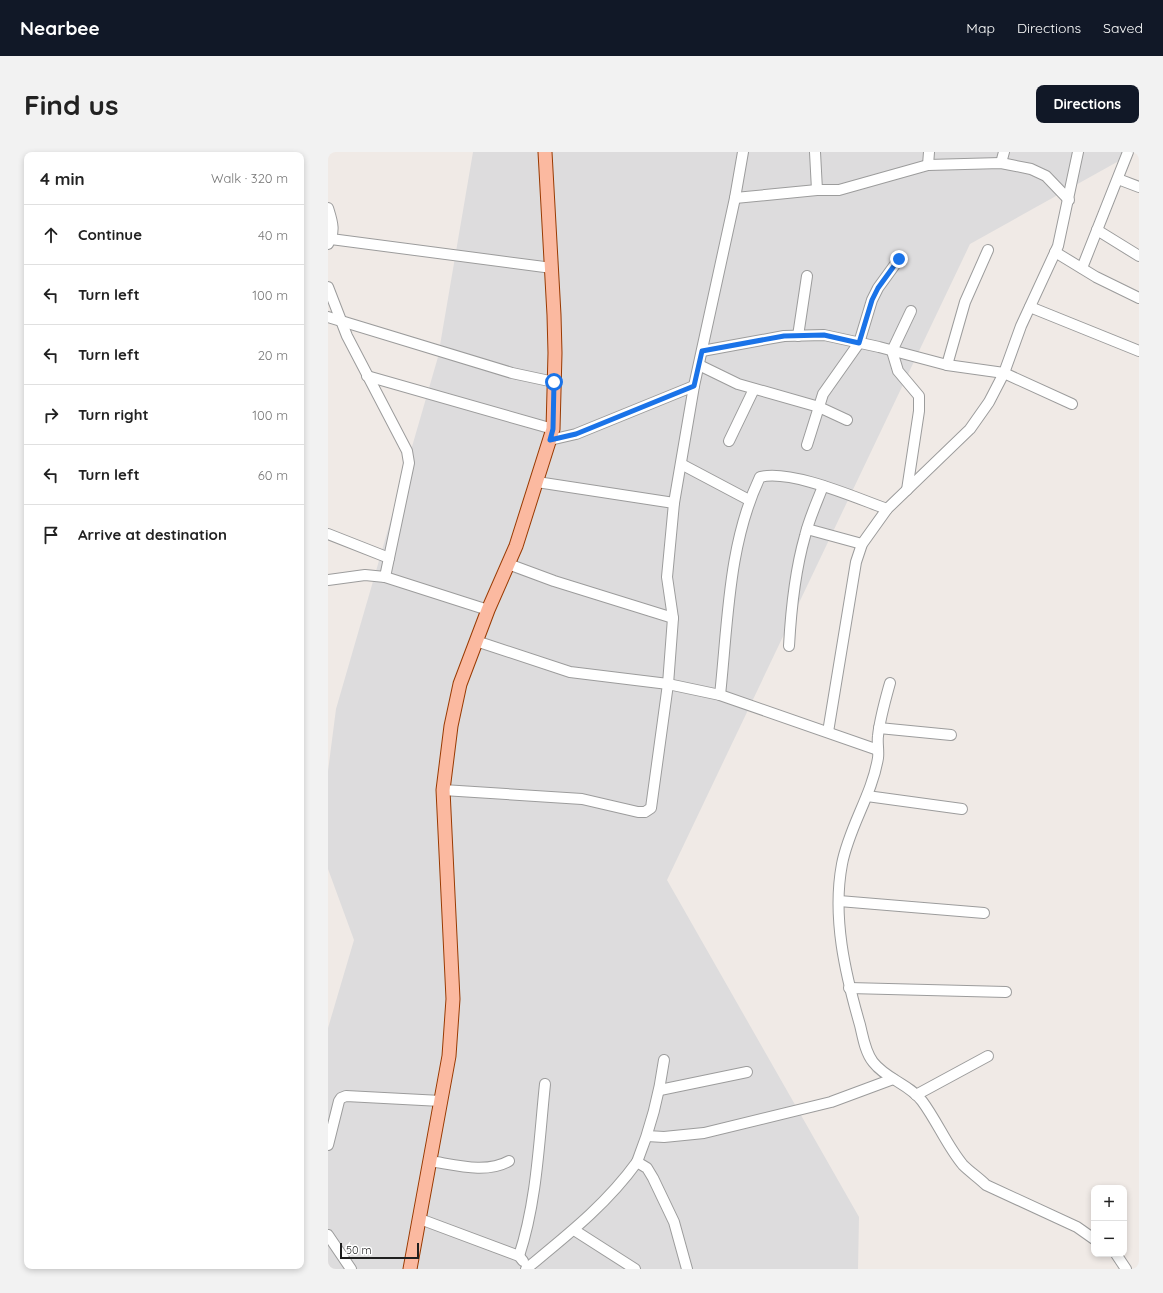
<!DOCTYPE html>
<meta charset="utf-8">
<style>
:root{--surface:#fff;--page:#f2f2f2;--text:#222;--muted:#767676;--line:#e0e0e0;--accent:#111827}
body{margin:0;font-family:Quicksand,sans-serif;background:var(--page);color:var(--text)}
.controls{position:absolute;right:12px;bottom:12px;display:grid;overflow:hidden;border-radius:8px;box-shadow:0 2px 6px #0003}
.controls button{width:36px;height:36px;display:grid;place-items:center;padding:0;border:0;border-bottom:1px solid var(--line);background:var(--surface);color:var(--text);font:20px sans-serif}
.scale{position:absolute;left:12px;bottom:10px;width:79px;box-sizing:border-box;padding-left:4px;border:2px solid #1f1f1f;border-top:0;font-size:11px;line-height:14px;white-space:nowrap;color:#1f1f1f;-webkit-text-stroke:3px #fff;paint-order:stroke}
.stop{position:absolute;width:12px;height:12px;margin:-9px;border:3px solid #1a73e8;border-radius:50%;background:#fff}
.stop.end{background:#1a73e8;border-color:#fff;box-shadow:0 1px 4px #0008}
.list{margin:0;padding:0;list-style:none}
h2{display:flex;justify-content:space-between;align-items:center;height:52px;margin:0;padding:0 16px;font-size:17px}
h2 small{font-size:13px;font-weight:400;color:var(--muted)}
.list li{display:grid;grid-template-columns:26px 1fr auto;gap:12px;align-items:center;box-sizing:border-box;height:60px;padding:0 16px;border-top:1px solid var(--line)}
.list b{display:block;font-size:15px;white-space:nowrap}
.list em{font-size:13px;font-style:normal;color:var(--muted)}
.icon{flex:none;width:22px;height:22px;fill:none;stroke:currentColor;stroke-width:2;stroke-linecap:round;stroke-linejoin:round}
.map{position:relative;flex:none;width:811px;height:1117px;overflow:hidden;border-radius:8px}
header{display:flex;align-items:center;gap:24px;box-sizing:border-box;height:56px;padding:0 20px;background:var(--accent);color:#fff}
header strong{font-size:19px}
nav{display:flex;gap:22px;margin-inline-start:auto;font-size:14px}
.intro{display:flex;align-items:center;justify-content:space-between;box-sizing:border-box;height:96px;padding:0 24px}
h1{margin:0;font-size:28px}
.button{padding:10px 18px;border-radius:8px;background:var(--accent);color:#fff;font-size:14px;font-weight:700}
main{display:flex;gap:24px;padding:0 24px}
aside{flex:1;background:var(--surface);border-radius:8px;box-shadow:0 2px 6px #0003}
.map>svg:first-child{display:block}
.residential{fill:#dddcdd}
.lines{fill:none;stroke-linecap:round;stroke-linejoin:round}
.minor-casing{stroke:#9c9c9c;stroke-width:12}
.major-casing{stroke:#993a02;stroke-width:15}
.minor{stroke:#fff;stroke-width:10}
.major{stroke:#fbb9a0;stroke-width:13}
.route{stroke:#1a73e8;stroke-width:5}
</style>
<header>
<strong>Nearbee</strong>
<nav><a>Map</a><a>Directions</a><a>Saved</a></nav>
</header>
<div class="intro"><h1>Find us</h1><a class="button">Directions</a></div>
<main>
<aside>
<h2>4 min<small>Walk · 320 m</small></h2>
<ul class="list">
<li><svg class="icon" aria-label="ahead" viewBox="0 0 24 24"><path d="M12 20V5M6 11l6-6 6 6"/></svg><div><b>Continue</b></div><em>40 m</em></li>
<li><svg class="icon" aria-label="left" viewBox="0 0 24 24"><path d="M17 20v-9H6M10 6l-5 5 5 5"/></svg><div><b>Turn left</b></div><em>100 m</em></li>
<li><svg class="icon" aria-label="left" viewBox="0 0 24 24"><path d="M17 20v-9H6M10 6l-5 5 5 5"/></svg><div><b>Turn left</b></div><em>20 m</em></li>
<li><svg class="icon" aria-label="right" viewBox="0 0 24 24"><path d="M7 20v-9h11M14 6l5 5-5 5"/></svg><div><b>Turn right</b></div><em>100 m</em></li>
<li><svg class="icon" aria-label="left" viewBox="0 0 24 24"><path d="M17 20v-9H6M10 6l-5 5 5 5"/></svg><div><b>Turn left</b></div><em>60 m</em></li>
<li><svg class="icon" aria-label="arrive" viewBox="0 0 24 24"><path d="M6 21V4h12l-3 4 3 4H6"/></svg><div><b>Arrive at destination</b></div></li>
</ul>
</aside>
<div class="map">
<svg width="811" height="1117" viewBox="0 0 811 1117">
<rect width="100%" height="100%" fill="#f0eae6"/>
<polygon class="residential" points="145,0 807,0 642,92 339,728 531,1065 530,1117 0,1117 0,876 26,788 0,717 0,619 8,557 110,205"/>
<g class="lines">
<g class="minor-casing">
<g id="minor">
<polyline points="487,0 489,38"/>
<polyline points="673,11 676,0"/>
<polyline points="600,13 601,0"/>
<polyline points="790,27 811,35"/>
<polyline points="407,46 489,38 511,38 600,13 673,11 703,17 718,24 741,48"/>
<path d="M0,56C4,69 8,79 0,92"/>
<polyline points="769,78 811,104"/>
<polyline points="3,87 224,116"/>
<polyline points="727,100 768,125 811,146"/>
<polyline points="754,116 800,0"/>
<polyline points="0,135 19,184 79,299 81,311 57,425"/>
<polyline points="702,155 811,199"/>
<polyline points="0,165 184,221 226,230"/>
<polyline points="470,184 479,124"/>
<polyline points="374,199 456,184 496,183 551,195 619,213 676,221 744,252"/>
<polyline points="371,213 410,232 491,255 519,268"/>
<polyline points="619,213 637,150 660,98"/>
<polyline points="39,224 225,277"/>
<polyline points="222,288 248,282 366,234"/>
<polyline points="401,289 426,237"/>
<polyline points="479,293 495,242 531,191 544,148 550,136 571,107"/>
<polyline points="353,312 421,348"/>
<polyline points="209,330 346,351"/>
<polyline points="579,338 591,259 591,244 570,219 564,199 583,159"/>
<polyline points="479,377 534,392"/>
<polyline points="0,382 61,406"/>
<polyline points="180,412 226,429 345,466"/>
<polyline points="0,428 37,423 57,425 160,458"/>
<polyline points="148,489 242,520 340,532 392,543 550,598"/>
<path d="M461,494C463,457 467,419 477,384C481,367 489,350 495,334"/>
<path d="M562,531C557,549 552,566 550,584C549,591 551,599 550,606C544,643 521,675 514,712C504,765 517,821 532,873C535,885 537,900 545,910C558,927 581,932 594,949C609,969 619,994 635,1013C642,1020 651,1026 658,1033L749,1075L766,1087"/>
<path d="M392,543C400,470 400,392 432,325C463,317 528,346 559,357"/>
<polyline points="551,576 623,583"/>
<polyline points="500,580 528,410 534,392 559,357 642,277 661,250 676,221 693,174 730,94 750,0"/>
<polyline points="115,638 254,647 310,660 317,660 323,656 340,532 345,466 339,425 346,351 366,234 407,46 415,0"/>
<polyline points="539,644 634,657"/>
<polyline points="511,749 656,761"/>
<polyline points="521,836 678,840"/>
<polyline points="332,938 419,920"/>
<polyline points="588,943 660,904"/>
<polyline points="319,984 336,985 376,981 503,950 565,927"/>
<polyline points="0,993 11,949 13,946 18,944 113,949"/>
<path d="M102,1009C128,1013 158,1022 181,1009"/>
<path d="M309,1010C323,975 331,945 336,908"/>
<polyline points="92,1067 191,1104 195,1109"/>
<polyline points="246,1078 307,1117"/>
<polyline points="0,1083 23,1117"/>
<polyline points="788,1102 798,1117"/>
<path d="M191,1104C209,1049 211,989 217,932"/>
<path d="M198,1117C238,1084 278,1053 309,1010L319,1016L325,1026L346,1070L359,1117"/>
</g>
</g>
<g class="major-casing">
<polyline id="major" points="82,1117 121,904 125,847 115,638 123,574 132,532 160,458 188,394 225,277 227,201 226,163 217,0"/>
</g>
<use href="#minor" class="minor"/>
<use href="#major" class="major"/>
</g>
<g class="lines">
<polyline class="route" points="226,230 225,277 222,288 248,282 366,234 374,199 456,184 496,183 531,191 544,148 550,136 571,107"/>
</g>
</svg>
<div class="controls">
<button>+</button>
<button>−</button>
</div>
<div class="scale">50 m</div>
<div class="stop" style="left:226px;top:230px"></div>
<div class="stop end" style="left:571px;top:107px"></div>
</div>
</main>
